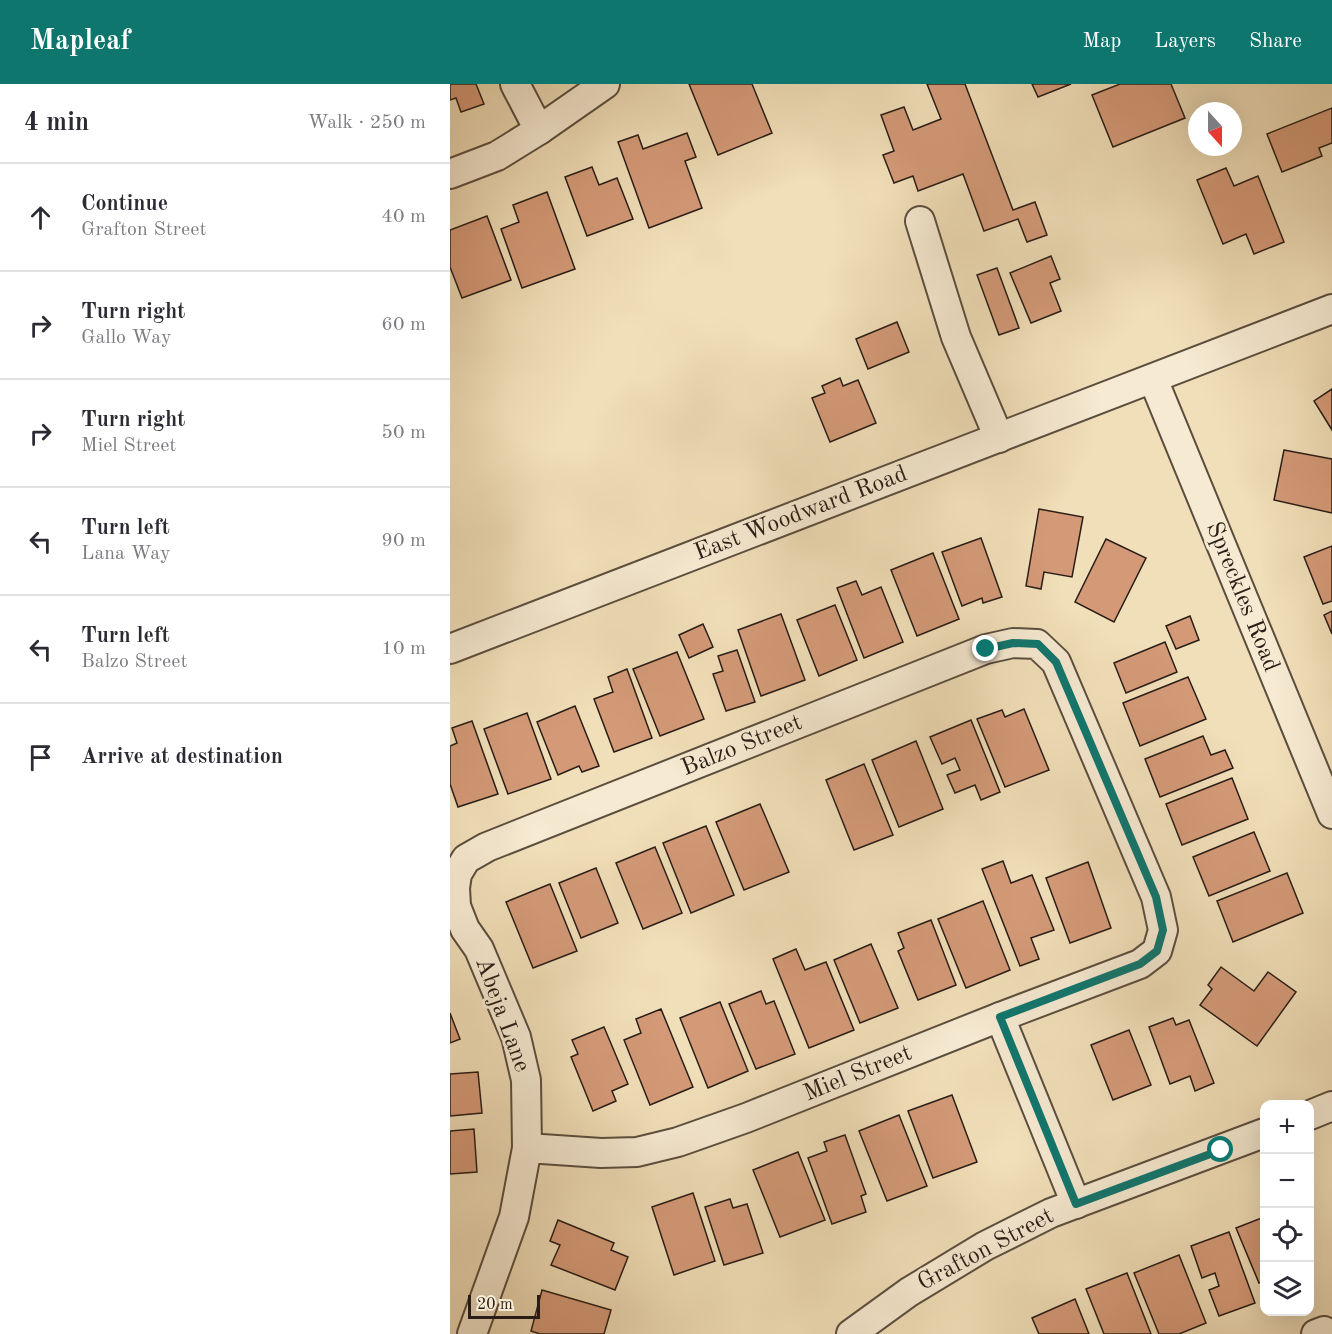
<!DOCTYPE html>
<meta charset="utf-8">
<style>
:root{--surface:#fff;--page:#f7f7f7;--text:#2b2b33;--muted:#7c7c81;--line:#e1e1e2;--accent:#0f766e}
body{margin:0;font-family:"Old Standard TT",serif;background:var(--page);color:var(--text)}
.controls{position:absolute;right:18px;bottom:18px;display:grid;overflow:hidden;border-radius:12px;box-shadow:0 6px 24px #0002}
.controls button{width:54px;height:54px;display:grid;place-items:center;padding:0;border:0;border-bottom:2px solid var(--line);background:var(--surface);color:var(--text);font:30px sans-serif}
.compass{position:absolute;left:738px;top:18px;width:54px;height:54px;border-radius:50%;background:var(--surface);box-shadow:0 6px 24px #0002;rotate:159deg}
.scale{position:absolute;left:18px;bottom:15px;width:72px;box-sizing:border-box;padding-left:6px;border:3px solid #291d16;border-top:0;font-size:16px;line-height:21px;white-space:nowrap;color:#291d16;-webkit-text-stroke:4px #f6ead2;paint-order:stroke}
.stop{position:absolute;width:18px;height:18px;margin:-14px;border:4px solid #0f766e;border-radius:50%;background:#fff}
.stop.end{background:#0f766e;border-color:#fff;box-shadow:0 2px 6px #0008}
.list{margin:0;padding:0;list-style:none}
h2{display:flex;justify-content:space-between;align-items:center;height:78px;margin:0;padding:0 24px;font-size:26px}
h2 small{font-size:20px;font-weight:400;color:var(--muted)}
.list li{display:grid;grid-template-columns:39px 1fr auto;gap:18px;align-items:center;box-sizing:border-box;height:108px;padding:0 24px;border-top:2px solid var(--line)}
.list b{display:block;font-size:22px;white-space:nowrap}
.list p{margin:0;font-size:20px;white-space:nowrap;color:var(--muted)}
.list em{font-size:20px;font-style:normal;color:var(--muted)}
.icon{flex:none;width:33px;height:33px;fill:none;stroke:currentColor;stroke-width:2;stroke-linecap:round;stroke-linejoin:round}
.map{position:relative;flex:none;width:882px;height:1250px;overflow:hidden}
header{display:flex;align-items:center;gap:36px;box-sizing:border-box;height:84px;padding:0 30px;background:var(--accent);color:#fff}
header strong{font-size:28px}
nav{display:flex;gap:33px;margin-inline-start:auto;font-size:21px}
main{display:flex}
aside{flex:1;background:var(--surface)}
.map>svg:first-child{display:block}
.building{fill:#d49a78;stroke:#291d16;stroke-width:1.5}
.lines{fill:none;stroke-linecap:round;stroke-linejoin:round}
.minor-casing{stroke:#5b4e3f;stroke-width:32}
.minor{stroke:#f6ead2;stroke-width:28}
.route{stroke:#0f766e;stroke-width:8}
.labels{text-anchor:middle;dominant-baseline:central;stroke-width:6;stroke-linejoin:round;paint-order:stroke}
.street-label{font-size:24px;fill:#291d16;stroke:#f6ead2}
</style>
<header>
<strong>Mapleaf</strong>
<nav><a>Map</a><a>Layers</a><a>Share</a></nav>
</header>
<main>
<aside>
<h2>4 min<small>Walk · 250 m</small></h2>
<ul class="list">
<li><svg class="icon" aria-label="ahead" viewBox="0 0 24 24"><path d="M12 20V5M6 11l6-6 6 6"/></svg><div><b>Continue</b><p>Grafton Street</p></div><em>40 m</em></li>
<li><svg class="icon" aria-label="right" viewBox="0 0 24 24"><path d="M7 20v-9h11M14 6l5 5-5 5"/></svg><div><b>Turn right</b><p>Gallo Way</p></div><em>60 m</em></li>
<li><svg class="icon" aria-label="right" viewBox="0 0 24 24"><path d="M7 20v-9h11M14 6l5 5-5 5"/></svg><div><b>Turn right</b><p>Miel Street</p></div><em>50 m</em></li>
<li><svg class="icon" aria-label="left" viewBox="0 0 24 24"><path d="M17 20v-9H6M10 6l-5 5 5 5"/></svg><div><b>Turn left</b><p>Lana Way</p></div><em>90 m</em></li>
<li><svg class="icon" aria-label="left" viewBox="0 0 24 24"><path d="M17 20v-9H6M10 6l-5 5 5 5"/></svg><div><b>Turn left</b><p>Balzo Street</p></div><em>10 m</em></li>
<li><svg class="icon" aria-label="arrive" viewBox="0 0 24 24"><path d="M6 21V4h12l-3 4 3 4H6"/></svg><div><b>Arrive at destination</b></div></li>
</ul>
</aside>
<div class="map">
<svg width="882" height="1250" viewBox="0 0 882 1250">
<rect width="100%" height="100%" fill="#f1dfb9"/>
<filter id="stains"><feTurbulence type="fractalNoise" baseFrequency=".00333" numOctaves="4"/><feColorMatrix values="0 0 0 0 .2 0 0 0 0 .09 0 0 0 0 .02 0 0 0 .5 -.17"/></filter>
<radialGradient id="worn" r=".72"><stop offset=".6" stop-color="#630" stop-opacity="0"/><stop offset="1" stop-color="#630" stop-opacity=".3"/></radialGradient>
<g class="building">
<polygon points="0,0 26,0 34,20 11,28 6,14 0,16"/>
<polygon points="239,0 302,0 322,49 268,71"/>
<polygon points="477,0 515,0 563,126 585,118 597,151 577,158 568,135 534,147 513,90 468,107 463,92 444,99 433,71 444,67 431,31 454,23 463,46 491,35"/>
<polygon points="582,0 621,0 588,13"/>
<polygon points="670,0 721,0 735,34 663,63 642,11"/>
<polygon points="882,24 882,59 869,64 872,72 832,88 817,50"/>
<polygon points="237,49 246,73 235,77 252,124 199,144 168,58 188,51 193,65"/>
<polygon points="142,83 149,101 167,94 183,135 137,152 115,93"/>
<polygon points="776,84 784,102 808,92 834,158 804,170 796,150 773,160 747,96"/>
<polygon points="97,108 125,185 72,204 51,145 69,138 63,121"/>
<polygon points="37,132 61,196 12,214 0,183 0,146"/>
<polygon points="601,172 610,195 600,199 611,227 581,239 560,189"/>
<polygon points="547,184 569,244 549,251 527,191"/>
<polygon points="447,238 459,268 418,285 406,255"/>
<polygon points="390,294 393,302 408,296 426,339 380,358 362,314 375,309 372,302"/>
<polygon points="882,305 882,346 864,317"/>
<polygon points="834,366 882,375 882,429 824,416"/>
<polygon points="589,425 633,433 622,493 594,488 591,505 576,502"/>
<polygon points="531,454 552,513 533,519 532,514 512,522 492,468"/>
<polygon points="656,455 696,474 664,538 625,518"/>
<polygon points="882,462 882,517 873,520 854,473"/>
<polygon points="483,469 509,535 467,552 441,486"/>
<polygon points="406,497 412,511 431,503 453,558 414,574 387,504"/>
<polygon points="385,521 407,576 369,592 347,536"/>
<polygon points="882,527 882,550 874,531"/>
<polygon points="331,530 355,596 311,612 288,546"/>
<polygon points="740,532 749,556 726,565 716,542"/>
<polygon points="253,540 263,563 239,574 229,551"/>
<polygon points="715,558 727,588 676,609 664,579"/>
<polygon points="287,566 305,618 276,627 263,590 273,587 268,572"/>
<polygon points="227,568 254,635 210,652 183,585"/>
<polygon points="177,585 202,654 164,668 144,615 163,608 158,593"/>
<polygon points="738,593 756,635 690,662 673,619"/>
<polygon points="125,622 149,682 132,688 129,682 108,691 87,638"/>
<polygon points="574,625 599,686 555,703 527,635 552,626 555,633"/>
<polygon points="77,629 101,695 58,710 34,645"/>
<polygon points="521,636 550,708 531,716 525,701 505,709 497,691 510,686 505,674 492,680 480,653"/>
<polygon points="22,637 48,710 8,723 0,700 0,662 7,659 2,644"/>
<polygon points="753,652 761,671 775,666 783,684 710,713 695,675"/>
<polygon points="466,657 493,725 449,743 422,676"/>
<polygon points="414,680 443,751 404,766 376,696"/>
<polygon points="782,694 798,735 732,761 716,720"/>
<polygon points="310,720 339,788 294,806 266,738"/>
<polygon points="256,742 284,811 241,829 213,759"/>
<polygon points="804,748 820,787 759,812 743,773"/>
<polygon points="205,763 232,829 193,845 166,779"/>
<polygon points="553,777 561,799 582,791 604,846 581,854 589,875 570,882 532,785"/>
<polygon points="638,778 661,844 620,859 596,794"/>
<polygon points="146,784 168,839 131,854 109,799"/>
<polygon points="837,789 853,829 783,858 767,817"/>
<polygon points="100,800 127,867 83,884 56,818"/>
<polygon points="533,817 560,886 516,904 488,835"/>
<polygon points="481,836 506,901 468,916 448,867 454,864 448,849"/>
<polygon points="421,860 448,924 410,939 384,876"/>
<polygon points="346,865 355,886 376,878 404,946 359,964 323,875"/>
<polygon points="771,883 804,907 818,888 846,908 807,962 750,921 762,905 758,901"/>
<polygon points="311,907 316,920 324,917 345,970 306,985 279,920"/>
<polygon points="270,918 298,987 258,1004 230,934"/>
<polygon points="211,925 243,1003 200,1021 174,956 191,949 186,935"/>
<polygon points="0,929 10,955 0,959"/>
<polygon points="723,934 726,941 739,936 764,999 745,1007 740,992 720,1000 699,943"/>
<polygon points="154,943 178,1000 162,1007 166,1017 143,1027 121,973 128,970 122,956"/>
<polygon points="679,946 701,1001 663,1016 641,961"/>
<polygon points="28,988 32,1029 0,1032 0,990"/>
<polygon points="502,1011 527,1078 483,1094 458,1027"/>
<polygon points="449,1031 477,1102 437,1117 409,1047"/>
<polygon points="24,1045 27,1088 0,1090 0,1047"/>
<polygon points="395,1051 416,1110 411,1112 416,1128 382,1140 358,1074 377,1067 374,1058"/>
<polygon points="348,1068 375,1136 330,1153 303,1086"/>
<polygon points="243,1109 265,1177 224,1191 202,1123"/>
<polygon points="280,1115 283,1124 297,1120 313,1169 274,1181 255,1123"/>
<polygon points="814,1133 814,1197 809,1199 786,1144"/>
<polygon points="108,1136 164,1159 161,1166 178,1173 165,1206 101,1181 110,1161 100,1157"/>
<polygon points="779,1148 805,1219 769,1232 759,1206 769,1202 765,1189 752,1194 741,1162"/>
<polygon points="729,1171 756,1239 729,1250 709,1250 684,1189"/>
<polygon points="677,1189 701,1250 654,1250 636,1205"/>
<polygon points="92,1206 161,1226 154,1250 90,1250 81,1247"/>
<polygon points="625,1215 639,1250 589,1250 582,1234"/>
</g>
<g class="lines">
<g class="minor-casing">
<g id="minor">
<polyline points="65,0 89,46"/>
<polyline points="0,90 47,72 89,46 155,0"/>
<polyline points="470,137 506,253 549,354"/>
<polyline points="703,295 882,730"/>
<polyline points="0,565 882,225"/>
<polyline points="550,933 626,1120"/>
<polyline points="860,1031 882,1022"/>
<polyline points="22,1250 64,1133 77,1064 76,996 66,953 29,865 15,845 6,822 5,804 7,790 16,775 37,763 536,565 563,559 587,560 606,578 706,813 713,846 707,867 690,880 550,933 296,1034 228,1058 187,1068 151,1069 77,1064"/>
<polyline points="401,1250 459,1208 535,1162 601,1129 814,1049"/>
<polyline points="866,1250 874,1247"/>
</g>
</g>
<use href="#minor" class="minor"/>
</g>
<g class="lines">
<polyline class="route" points="536,565 563,559 588,560 606,578 706,813 713,846 707,867 690,880 550,933 626,1120 771,1066"/>
</g>
<g class="labels">
<g class="street-label">
<text transform="translate(351 430) rotate(-21)">East Woodward Road</text>
<text transform="translate(792 513) rotate(68)">Spreckles Road</text>
<text transform="translate(292 662) rotate(-22)">Balzo Street</text>
<text transform="translate(52 931) rotate(70)">Abeja Lane</text>
<text transform="translate(408 990) rotate(-22)">Miel Street</text>
<text transform="translate(536 1166) rotate(-28)">Grafton Street</text>
</g>
</g>
<rect width="100%" height="100%" filter="url(#stains)"/>
<rect width="100%" height="100%" fill="url(#worn)"/>
</svg>
<div class="controls">
<button>+</button>
<button>−</button>
<button><svg class="icon" aria-label="locate" viewBox="0 0 24 24"><circle cx="12" cy="12" r="6"/><path d="M12 2v4M12 18v4M2 12h4M18 12h4"/></svg></button>
<button><svg class="icon" aria-label="layers" viewBox="0 0 24 24"><path d="M12 4l9 5-9 5-9-5zM3 14l9 5 9-5"/></svg></button>
</div>
<svg class="compass" viewBox="-18 -18 36 36"><path d="M0-13l5 13h-10z" fill="#e53935"/><path d="M0 13l5-13h-10z" fill="#7c7c81"/></svg>
<div class="scale">20 m</div>
<div class="stop" style="left:771px;top:1066px"></div>
<div class="stop end" style="left:536px;top:565px"></div>
</div>
</main>
